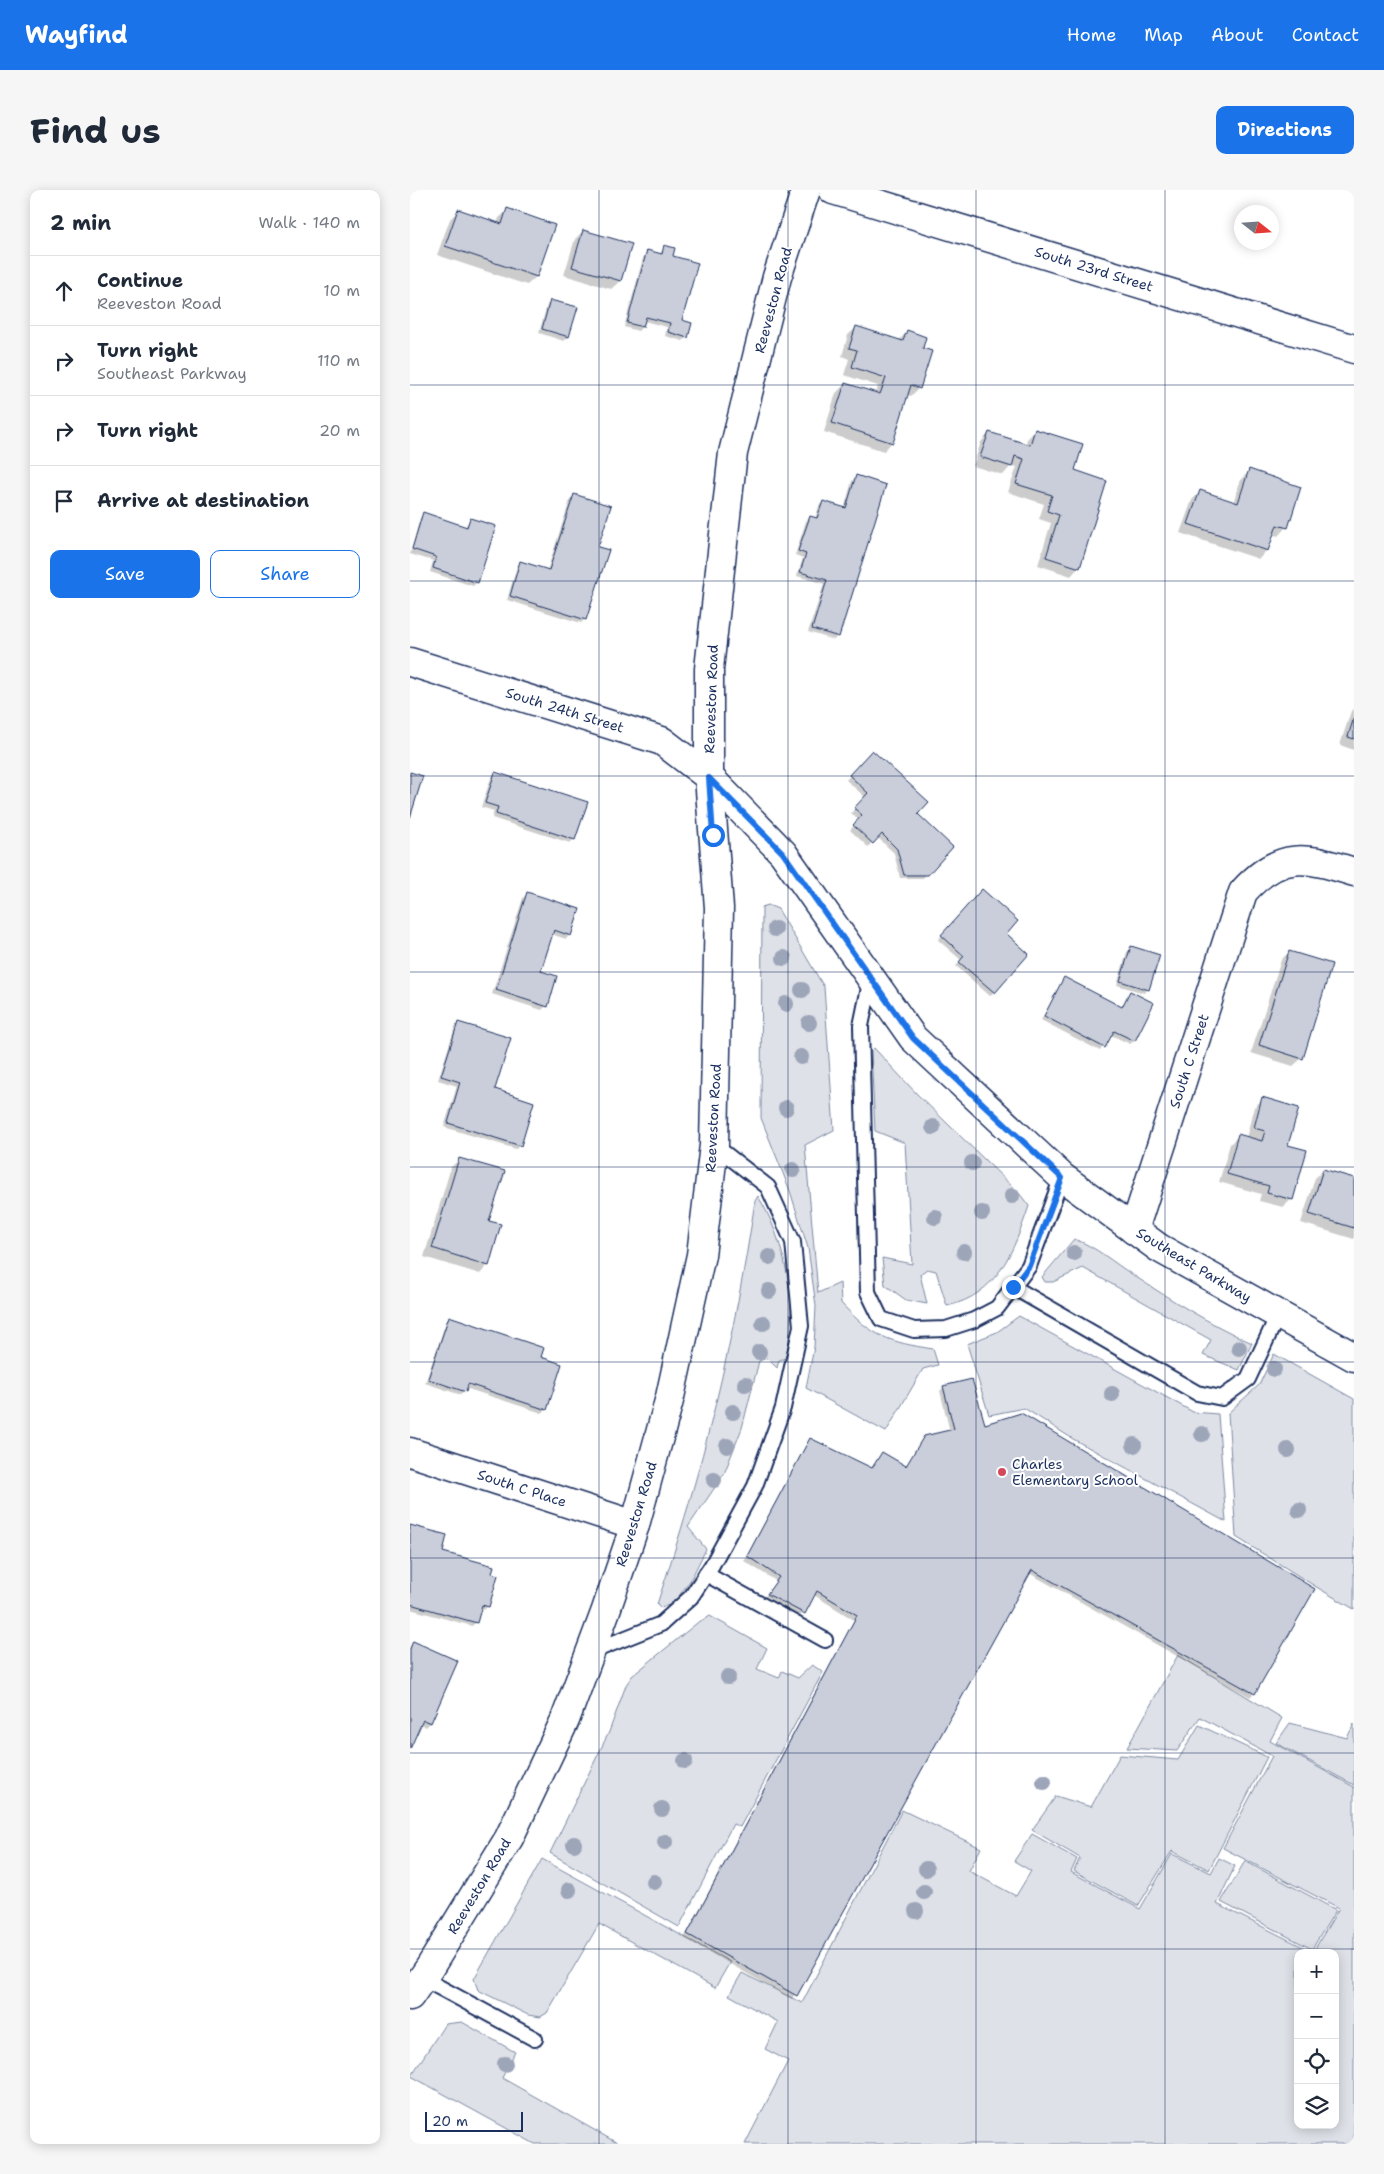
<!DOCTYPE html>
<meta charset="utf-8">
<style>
:root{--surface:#fff;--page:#f6f6f7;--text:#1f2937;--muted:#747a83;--line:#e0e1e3;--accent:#1a73e8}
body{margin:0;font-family:"Shantell Sans",sans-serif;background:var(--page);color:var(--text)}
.controls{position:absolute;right:15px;bottom:15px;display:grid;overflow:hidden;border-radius:10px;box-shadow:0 2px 12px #0003}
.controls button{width:45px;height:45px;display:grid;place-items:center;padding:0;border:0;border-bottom:1px solid var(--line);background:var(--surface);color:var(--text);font:25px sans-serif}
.compass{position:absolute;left:824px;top:15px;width:45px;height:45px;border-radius:50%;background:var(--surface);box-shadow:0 2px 12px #0003;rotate:107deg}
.scale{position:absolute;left:15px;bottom:12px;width:98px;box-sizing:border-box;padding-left:5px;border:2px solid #1b2f5e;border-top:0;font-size:14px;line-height:18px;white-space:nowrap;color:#1b2f5e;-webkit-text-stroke:4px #fff;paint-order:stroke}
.stop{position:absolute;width:15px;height:15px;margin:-11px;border:4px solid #1a73e8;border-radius:50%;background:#fff}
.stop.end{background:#1a73e8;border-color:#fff;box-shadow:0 1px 5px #0008}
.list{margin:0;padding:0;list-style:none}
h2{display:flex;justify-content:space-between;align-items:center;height:65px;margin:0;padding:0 20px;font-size:21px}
h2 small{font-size:16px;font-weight:400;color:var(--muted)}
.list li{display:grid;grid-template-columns:32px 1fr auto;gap:15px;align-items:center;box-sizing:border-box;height:70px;padding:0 20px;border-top:1px solid var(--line)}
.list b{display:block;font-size:19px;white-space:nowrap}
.list p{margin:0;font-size:16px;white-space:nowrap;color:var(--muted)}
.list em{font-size:16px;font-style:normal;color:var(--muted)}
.actions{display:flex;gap:10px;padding:15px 20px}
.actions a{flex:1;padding:11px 0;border:1px solid var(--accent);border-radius:10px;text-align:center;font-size:18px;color:var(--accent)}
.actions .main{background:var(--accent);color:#fff}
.icon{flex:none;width:28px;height:28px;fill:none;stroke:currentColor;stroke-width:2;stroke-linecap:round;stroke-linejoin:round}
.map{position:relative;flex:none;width:944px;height:1954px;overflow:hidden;border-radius:10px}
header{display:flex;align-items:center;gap:30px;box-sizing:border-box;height:70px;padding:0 25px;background:var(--accent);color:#fff}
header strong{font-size:24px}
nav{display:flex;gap:28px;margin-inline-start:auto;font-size:18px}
.intro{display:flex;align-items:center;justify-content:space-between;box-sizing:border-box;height:120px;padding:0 30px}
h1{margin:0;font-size:35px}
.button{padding:12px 22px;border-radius:10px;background:var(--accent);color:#fff;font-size:18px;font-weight:700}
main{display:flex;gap:30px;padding:0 30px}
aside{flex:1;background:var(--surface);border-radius:10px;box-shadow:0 2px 12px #0003}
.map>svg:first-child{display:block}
.green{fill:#dee1e7;stroke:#7c88a2;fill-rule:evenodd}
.shadow{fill:#0003}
.building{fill:#caceda;stroke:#1b2f5e}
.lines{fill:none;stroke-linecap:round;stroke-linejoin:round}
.lane-casing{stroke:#1b2f5e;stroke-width:18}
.street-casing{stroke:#1b2f5e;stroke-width:31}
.lane{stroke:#fff;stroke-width:14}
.street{stroke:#fff;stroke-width:28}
.tree{fill:#9da5b9}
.route{stroke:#1a73e8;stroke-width:6}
.grid{fill:none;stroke:#1b2f5e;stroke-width:1;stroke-opacity:0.55}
.poi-dot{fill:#d1495b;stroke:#fff;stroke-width:2}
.labels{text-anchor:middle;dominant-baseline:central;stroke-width:4;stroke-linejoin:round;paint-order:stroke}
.street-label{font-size:14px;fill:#1b2f5e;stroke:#fff}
.poi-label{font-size:14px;fill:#1b2f5e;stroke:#fff;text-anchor:start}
</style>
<header>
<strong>Wayfind</strong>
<nav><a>Home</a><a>Map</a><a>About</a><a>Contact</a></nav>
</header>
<div class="intro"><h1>Find us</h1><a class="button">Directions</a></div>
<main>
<aside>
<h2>2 min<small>Walk · 140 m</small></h2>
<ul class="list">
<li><svg class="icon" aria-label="ahead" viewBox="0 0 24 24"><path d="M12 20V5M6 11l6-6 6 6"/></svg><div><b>Continue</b><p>Reeveston Road</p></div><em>10 m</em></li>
<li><svg class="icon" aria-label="right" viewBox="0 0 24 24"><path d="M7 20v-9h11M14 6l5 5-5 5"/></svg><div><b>Turn right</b><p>Southeast Parkway</p></div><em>110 m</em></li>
<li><svg class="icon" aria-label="right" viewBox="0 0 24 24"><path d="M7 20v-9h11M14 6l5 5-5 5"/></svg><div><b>Turn right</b></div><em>20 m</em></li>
<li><svg class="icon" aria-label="arrive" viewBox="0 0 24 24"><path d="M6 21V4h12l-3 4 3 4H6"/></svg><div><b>Arrive at destination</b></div></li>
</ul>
<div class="actions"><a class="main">Save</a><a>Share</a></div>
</aside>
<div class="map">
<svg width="944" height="1954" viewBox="0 0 944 1954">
<rect width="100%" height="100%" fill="#fff"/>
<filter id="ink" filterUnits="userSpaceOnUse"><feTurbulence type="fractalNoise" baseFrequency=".02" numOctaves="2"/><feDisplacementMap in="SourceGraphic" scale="10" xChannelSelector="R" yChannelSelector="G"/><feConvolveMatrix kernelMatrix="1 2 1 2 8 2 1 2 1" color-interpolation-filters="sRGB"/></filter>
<g filter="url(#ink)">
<g class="green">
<path d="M358,715L368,719L414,797L424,940L395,955L408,1103L430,1093L431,1113C462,1147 479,1152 523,1159L528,1175L513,1179L476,1242L396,1198L404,1157L406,1116L398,1058L380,1001L351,928L352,717Z"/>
<path d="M464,858L507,904L609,1003L619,1016C604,1060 588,1105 537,1116L526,1081L517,1079L510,1084L517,1114L496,1110L475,1095L472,1068L502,1074L495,953L465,941L461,861Z"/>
<path d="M348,1006C366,1035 377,1072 380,1106C382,1126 379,1148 378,1168L369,1170L367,1178L357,1168L349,1171L332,1238L314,1284L278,1337L296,1359L280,1391L264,1413L251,1418L247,1414C293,1279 324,1152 345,1011Z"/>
<path d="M664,1049C685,1056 704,1073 723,1085C761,1110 800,1134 842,1153L829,1180L793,1165L801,1150L673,1078L643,1092H635L632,1087Z"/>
<polygon points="609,1126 783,1222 808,1224 816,1332 663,1249 614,1218 579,1225 557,1154 587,1142"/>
<polygon points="864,1164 944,1209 944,1419 908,1398 826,1347 818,1223 849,1195"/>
<polygon points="300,1426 357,1458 347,1479 369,1488 372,1481 388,1488 402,1475 413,1482 330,1637 323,1634 269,1737 140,1663 199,1542 216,1495 222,1486 287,1433"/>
<path d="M768,1465L872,1528L860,1551L944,1597V1954H335L378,1871L355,1859L368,1832L319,1805L332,1783L392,1813L492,1620L571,1658L559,1681L606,1706L621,1681L604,1671L622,1644L667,1669L661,1682L730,1719L762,1664L801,1683L809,1668L825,1676L807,1714L903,1762L929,1718L813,1658L862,1566L790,1527L767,1561L717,1558ZM888,1763H925V1935H888Z"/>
<polygon points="880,1533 937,1548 944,1534 944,1595 866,1553"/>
<polygon points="789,1535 857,1567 799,1680 762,1661 728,1716 664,1681 670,1668 622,1640 646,1606 681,1617 710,1565 768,1570"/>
<polygon points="132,1669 320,1772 305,1798 189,1734 137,1823 130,1827 118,1825 68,1800 64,1789"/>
<polygon points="835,1671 926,1720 902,1759 811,1712"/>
<polygon points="52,1832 105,1862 92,1888 209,1954 125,1954 1,1886 35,1834"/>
</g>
<g class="shadow">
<polygon points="98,20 143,35 126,87 117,95 27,65 40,29 48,21 87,34 89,28"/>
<polygon points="173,41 210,91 201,99 154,85 165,49"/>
<polygon points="255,57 261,67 270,130 277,147 273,151 255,146 257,137 234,131 232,137 228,141 214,137 234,65 238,61 249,65"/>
<polygon points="141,111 158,147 154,151 129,143 137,115"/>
<polygon points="447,137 488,151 497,142 511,159 509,198 501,206 497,205 482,252 474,261 414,242 426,203 435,194 466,204 468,196 434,185 439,169 432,166 438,145"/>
<polygon points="625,241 663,281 669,377 661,386 628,375 641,333 629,329 634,314 598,302 607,277 601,276 593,285 563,276 571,252 579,243 615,255 617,249"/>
<polygon points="840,281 876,337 868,346 862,344 857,360 849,369 770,343 782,310 790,302 823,313 831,289"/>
<polygon points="446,287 427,446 424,450 398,442 414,394 387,386 393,368 385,365 396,331 400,327 405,329 409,316 413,312 434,319 442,291"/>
<polygon points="164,306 175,429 171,433 97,410 107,376 111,372 137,381 160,310"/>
<polygon points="14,324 55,337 60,329 67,392 63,396 20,382 23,371 0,364 10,328"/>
<polygon points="944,518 944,560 930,555 941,521"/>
<polygon points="462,561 506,624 542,657 513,688 490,688 484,663 467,647 458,657 440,640 449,630 441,623 455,607 436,590"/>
<polygon points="85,584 164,649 160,653 82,628 84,621 71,617 81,588"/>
<polygon points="117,704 160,745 156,749 141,744 129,782 136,816 132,820 82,804 113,708"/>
<polygon points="568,704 595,744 618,764 580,806 546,776 551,770 528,750"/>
<polygon points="721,758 738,799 734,803 707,795 717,762"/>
<polygon points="879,762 892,868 883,876 841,863 871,770"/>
<polygon points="655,789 711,817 720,802 742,814 724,851 720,854 701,845 690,861 631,830"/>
<polygon points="48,833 110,955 106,959 34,937 47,896 28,890 45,837"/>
<polygon points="853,909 877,956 882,1009 873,1017 849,1011 851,1004 809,992 820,954 828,946 836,948 844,917"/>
<polygon points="50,969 78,1075 70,1084 14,1067 41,977"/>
<polygon points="914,980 944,990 944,1049 891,1033 905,988"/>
<polygon points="40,1128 129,1168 136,1220 132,1223 55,1198 51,1205 15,1193 36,1132"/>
<polygon points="534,1197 844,1503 840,1507 619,1383 382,1809 274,1748 444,1430 404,1405 390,1427 354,1408 366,1391 334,1371 397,1254 401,1250 461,1279 472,1263 495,1277 515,1248 540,1242 530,1201"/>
<polygon points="0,1336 31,1363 78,1416 74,1420 70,1419 66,1432 62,1436 0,1419"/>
<polygon points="3,1453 46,1471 20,1533 16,1537 10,1534 0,1556 0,1456"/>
</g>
<g class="building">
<polygon points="97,18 145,35 127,87 35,56 48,19 92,34"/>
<polygon points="173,40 222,54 211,91 162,77"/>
<polygon points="254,55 265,58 263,66 288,73 272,130 282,133 278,148 258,142 260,133 236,127 233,137 217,133 237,60 252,64"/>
<polygon points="140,110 168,117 159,147 132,139"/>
<polygon points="446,136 493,151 497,140 516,147 513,158 522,161 510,199 501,195 483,253 422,233 435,193 470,204 476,188 442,177 447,160 439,158"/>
<polygon points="625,239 673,254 665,280 697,291 670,378 636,367 649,325 637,321 642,305 606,294 614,269 605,266 602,277 570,267 579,242 620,255"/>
<polygon points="839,279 891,297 878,338 867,335 858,361 778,334 790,300 828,313"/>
<polygon points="446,285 476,295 429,447 402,439 417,390 390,382 396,364 388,361 400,326 407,328 413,311 436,318"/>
<polygon points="164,304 201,316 188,357 199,360 176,430 100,406 110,371 139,380"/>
<polygon points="13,322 57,337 60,328 86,336 68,393 23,378 26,367 2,359"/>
<polygon points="944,527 944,549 938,547"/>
<polygon points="462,560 519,612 508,624 543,657 518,685 494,685 487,659 472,644 463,654 443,635 452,625 444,618 458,603 439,585"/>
<polygon points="0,582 13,586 0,628"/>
<polygon points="85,582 178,612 165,650 86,624 88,617 75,613"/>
<polygon points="572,699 608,731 597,744 619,764 585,803 549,772 554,766 531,745"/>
<polygon points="117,702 170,719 161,746 144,740 131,781 147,786 138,817 86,800"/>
<polygon points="721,756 750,765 739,800 710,791"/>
<polygon points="879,761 922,774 893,869 849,855"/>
<polygon points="654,787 712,817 720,801 744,813 725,851 704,841 695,858 634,826"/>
<polygon points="48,832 101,848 85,899 124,912 111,956 38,933 50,892 31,886"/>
<polygon points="852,907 889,918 878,955 897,960 883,1010 857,1003 859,996 817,984 828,944 852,951 855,941 844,938"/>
<polygon points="49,968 95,981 79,1031 91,1034 79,1076 22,1058"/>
<polygon points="913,979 944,988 944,1038 899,1024"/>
<polygon points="39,1126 134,1158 131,1167 152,1174 137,1220 58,1194 56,1202 18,1189"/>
<polygon points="562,1189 575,1234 611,1223 905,1399 845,1504 622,1380 387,1806 277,1744 447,1425 407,1401 395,1424 357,1404 369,1387 337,1366 400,1248 462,1278 472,1262 496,1276 514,1246 544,1239 533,1196"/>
<polygon points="0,1335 37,1345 33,1362 84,1376 82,1383 88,1385 79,1417 72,1415 67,1433 0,1414"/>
<polygon points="3,1451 48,1471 21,1533 13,1530 0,1559 0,1459"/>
</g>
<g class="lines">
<g class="lane-casing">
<g id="lane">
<polyline points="461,788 451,836 458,1102 471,1129 504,1140 536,1139 564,1130 587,1118 619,1076 652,987"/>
<polyline points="603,1097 787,1203 812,1208 838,1189 868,1125"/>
<polyline points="296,1384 415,1450"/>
<polyline points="181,1462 251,1434 281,1407 302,1375 345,1296 373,1218 391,1136 383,1052 358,997 304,955"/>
<polyline points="12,1788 125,1849"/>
</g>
</g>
<g class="street-casing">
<g id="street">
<polyline points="423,0 944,159"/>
<polyline points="0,472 252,551 299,587 373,663 503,848 652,987 749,1058 944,1167"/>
<path d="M724,1040L833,702C870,660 896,667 944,682"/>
<polyline points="0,1262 225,1335"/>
<polyline points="0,1806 20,1777 99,1648 155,1530 195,1423 225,1335 260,1207 291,1065 304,955 309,718 299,587 299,479 323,263 367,87 396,0"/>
</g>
</g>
<use href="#lane" class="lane"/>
<use href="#street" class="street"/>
</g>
<g class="tree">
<circle cx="365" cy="739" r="8"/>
<circle cx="374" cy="768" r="8"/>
<circle cx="392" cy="800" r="8"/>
<circle cx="376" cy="814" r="8"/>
<circle cx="399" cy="833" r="8"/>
<circle cx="391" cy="867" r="8"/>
<circle cx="376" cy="918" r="8"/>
<circle cx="523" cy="937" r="8"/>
<circle cx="562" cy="973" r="8"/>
<circle cx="383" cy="980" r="8"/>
<circle cx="602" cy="1006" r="8"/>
<circle cx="572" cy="1023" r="8"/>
<circle cx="525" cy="1027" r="8"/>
<circle cx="554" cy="1062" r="8"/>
<circle cx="664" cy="1063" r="8"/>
<circle cx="359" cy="1067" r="8"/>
<circle cx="359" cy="1101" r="8"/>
<circle cx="353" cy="1133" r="8"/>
<circle cx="829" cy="1158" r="8"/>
<circle cx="349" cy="1162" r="8"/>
<circle cx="864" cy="1179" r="8"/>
<circle cx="335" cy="1194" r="8"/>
<circle cx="702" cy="1204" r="8"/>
<circle cx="323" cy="1222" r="8"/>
<circle cx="792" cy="1244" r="8"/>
<circle cx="724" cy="1255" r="8"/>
<circle cx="317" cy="1256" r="8"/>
<circle cx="878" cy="1260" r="8"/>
<circle cx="304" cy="1290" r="8"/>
<circle cx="889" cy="1320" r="8"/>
<circle cx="318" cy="1487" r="8"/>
<circle cx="275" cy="1571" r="8"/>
<circle cx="634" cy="1592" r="8"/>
<circle cx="252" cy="1619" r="8"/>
<circle cx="255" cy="1652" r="8"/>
<circle cx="164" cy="1654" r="8"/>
<circle cx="516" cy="1679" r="8"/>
<circle cx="244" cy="1692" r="8"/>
<circle cx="159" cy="1700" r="8"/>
<circle cx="514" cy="1702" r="8"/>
<circle cx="506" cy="1721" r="8"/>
<circle cx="95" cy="1874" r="8"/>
</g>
</g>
<g class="lines" filter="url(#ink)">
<polyline class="route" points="303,645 299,588 373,663 503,848 652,988 619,1076 603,1097"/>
</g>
<path class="grid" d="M189,0V1954M378,0V1954M566,0V1954M755,0V1954M0,195H944M0,391H944M0,586H944M0,782H944M0,977H944M0,1172H944M0,1368H944M0,1563H944M0,1759H944"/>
<circle class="poi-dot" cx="592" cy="1282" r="5"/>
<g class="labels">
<g class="street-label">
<text transform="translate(684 79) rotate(17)">South 23rd Street</text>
<text transform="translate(363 110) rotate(-75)">Reeveston Road</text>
<text transform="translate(301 509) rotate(-88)">Reeveston Road</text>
<text transform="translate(155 520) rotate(17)">South 24th Street</text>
<text transform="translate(779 871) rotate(-72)">South C Street</text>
<text transform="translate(303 928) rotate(-87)">Reeveston Road</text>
<text transform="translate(784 1075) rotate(31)">Southeast Parkway</text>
<text transform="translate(112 1298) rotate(18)">South C Place</text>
<text transform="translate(226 1324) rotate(-73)">Reeveston Road</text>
<text transform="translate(69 1696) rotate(-59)">Reeveston Road</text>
</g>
<g class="poi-label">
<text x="602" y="1274">Charles<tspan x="602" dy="16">Elementary School</tspan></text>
</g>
</g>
</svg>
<div class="controls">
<button>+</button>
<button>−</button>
<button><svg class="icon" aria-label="locate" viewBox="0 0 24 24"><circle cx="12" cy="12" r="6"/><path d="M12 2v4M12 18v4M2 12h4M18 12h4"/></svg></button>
<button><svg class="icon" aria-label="layers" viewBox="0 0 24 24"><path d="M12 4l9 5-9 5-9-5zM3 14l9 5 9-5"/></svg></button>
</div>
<svg class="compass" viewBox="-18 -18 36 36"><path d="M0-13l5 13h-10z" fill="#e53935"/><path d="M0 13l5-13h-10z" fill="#747a83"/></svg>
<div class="scale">20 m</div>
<div class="stop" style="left:303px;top:645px"></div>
<div class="stop end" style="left:603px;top:1097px"></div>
</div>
</main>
